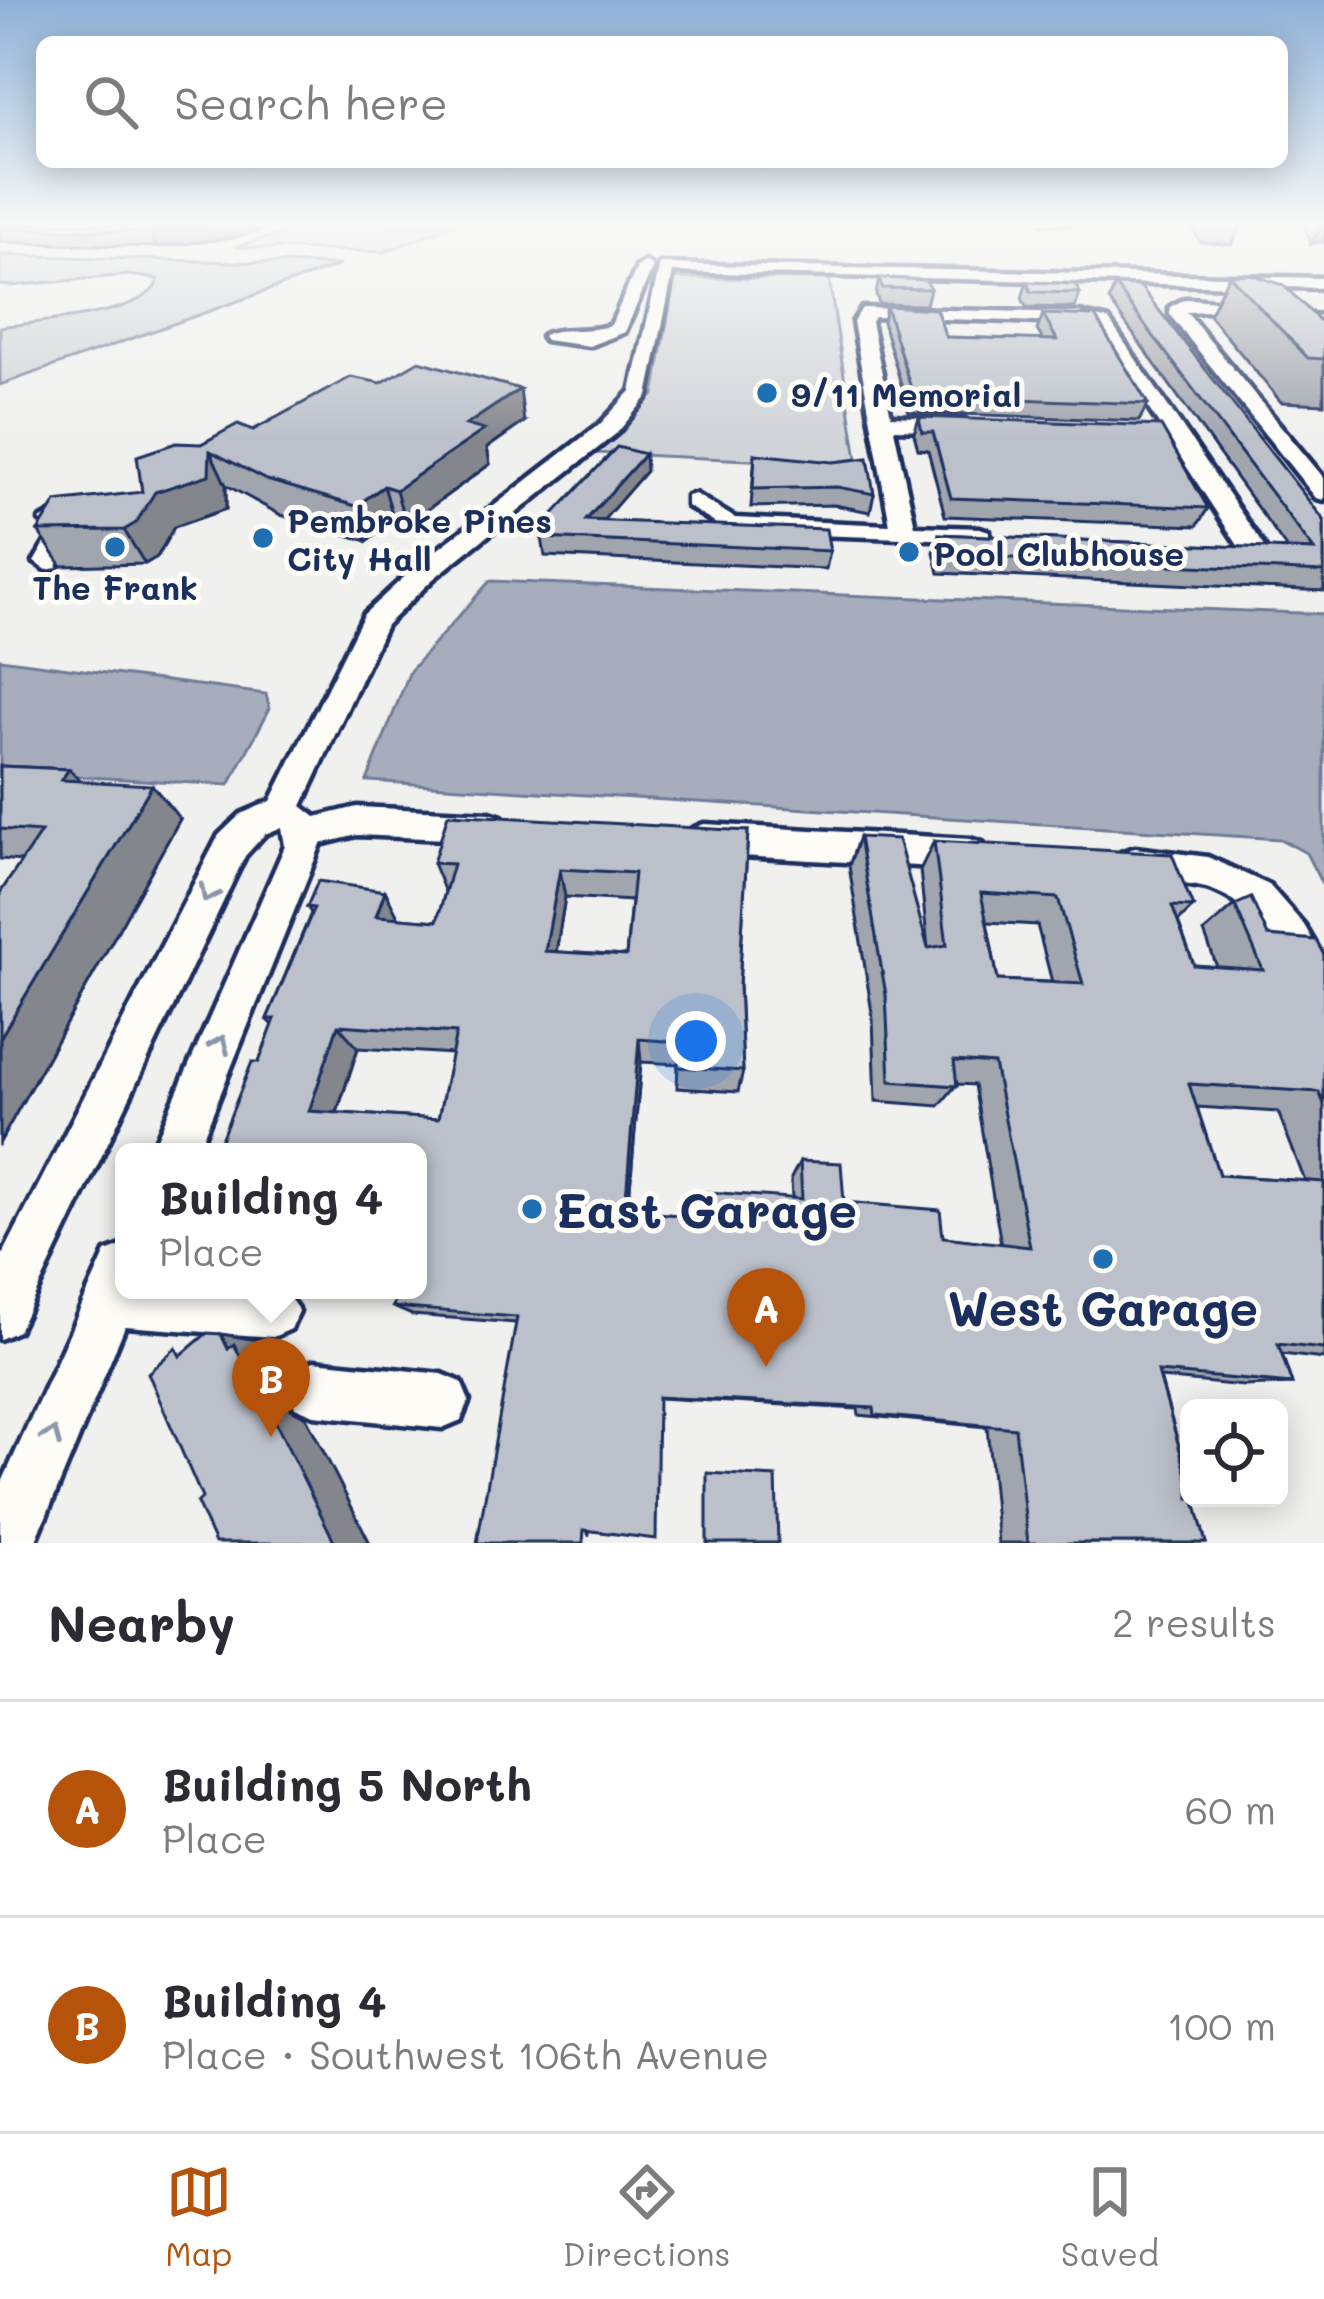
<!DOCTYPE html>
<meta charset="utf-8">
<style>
:root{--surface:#fff;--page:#f2f2f3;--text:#2b2b33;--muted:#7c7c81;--line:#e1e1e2;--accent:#b45309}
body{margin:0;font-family:Mali,sans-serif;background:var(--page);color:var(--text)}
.controls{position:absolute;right:36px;bottom:36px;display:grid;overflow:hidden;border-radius:18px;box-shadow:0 6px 30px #0003}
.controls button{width:108px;height:108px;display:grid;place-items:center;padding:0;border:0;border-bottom:3px solid var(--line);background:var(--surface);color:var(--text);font:60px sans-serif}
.you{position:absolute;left:696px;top:1041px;width:42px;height:42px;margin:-30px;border:9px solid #fff;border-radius:50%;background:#1a73e8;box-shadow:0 0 0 18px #1a73e833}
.badge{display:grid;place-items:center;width:78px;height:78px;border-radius:50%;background:var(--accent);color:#fff;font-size:39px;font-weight:700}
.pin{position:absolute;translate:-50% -99px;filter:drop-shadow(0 3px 6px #0008)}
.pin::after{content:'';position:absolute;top:63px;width:42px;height:36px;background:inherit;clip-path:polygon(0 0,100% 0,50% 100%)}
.popup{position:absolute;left:115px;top:1143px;width:312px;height:156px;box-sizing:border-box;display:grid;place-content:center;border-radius:18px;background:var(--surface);filter:drop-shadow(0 3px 9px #0005);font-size:39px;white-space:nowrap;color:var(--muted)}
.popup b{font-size:45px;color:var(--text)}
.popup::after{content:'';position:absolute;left:50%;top:100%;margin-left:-24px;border:24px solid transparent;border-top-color:var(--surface)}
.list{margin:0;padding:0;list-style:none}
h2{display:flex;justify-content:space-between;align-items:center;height:156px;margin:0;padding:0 48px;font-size:51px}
h2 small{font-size:39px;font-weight:400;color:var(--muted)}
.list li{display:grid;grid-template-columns:78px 1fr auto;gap:36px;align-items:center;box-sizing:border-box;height:216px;padding:0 48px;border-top:3px solid var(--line)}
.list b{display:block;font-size:45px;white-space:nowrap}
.list p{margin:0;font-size:39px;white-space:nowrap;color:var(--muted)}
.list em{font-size:39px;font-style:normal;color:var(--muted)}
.icon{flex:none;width:66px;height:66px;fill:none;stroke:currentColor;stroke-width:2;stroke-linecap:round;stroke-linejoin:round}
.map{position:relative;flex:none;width:1324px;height:1543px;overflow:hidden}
.search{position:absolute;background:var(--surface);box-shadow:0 6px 30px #0003;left:36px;right:36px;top:36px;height:132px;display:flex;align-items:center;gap:30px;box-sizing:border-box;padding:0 42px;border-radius:18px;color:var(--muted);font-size:45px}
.sheet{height:588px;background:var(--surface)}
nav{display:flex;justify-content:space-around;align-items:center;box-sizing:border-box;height:168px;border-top:3px solid var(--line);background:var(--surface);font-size:33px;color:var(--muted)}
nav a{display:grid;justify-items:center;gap:6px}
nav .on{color:var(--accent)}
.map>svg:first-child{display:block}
.green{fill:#d0d3d8;stroke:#76819b;stroke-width:3}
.water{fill:#a7adbd;stroke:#6f7b97;stroke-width:3}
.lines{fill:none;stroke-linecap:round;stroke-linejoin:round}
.minor-casing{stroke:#1b2f5e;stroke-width:9}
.minor{fill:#fdfcf7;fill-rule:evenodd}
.wall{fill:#a1a5ae;stroke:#1b2f5e;stroke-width:3;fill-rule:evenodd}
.shaded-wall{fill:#83868d;stroke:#1b2f5e;stroke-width:3}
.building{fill:#bbc0ca;stroke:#1b2f5e;stroke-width:3;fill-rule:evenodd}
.oneway{stroke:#8c96aa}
.poi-dot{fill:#1f6fb2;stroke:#fdfcf7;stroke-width:4.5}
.labels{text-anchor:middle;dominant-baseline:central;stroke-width:10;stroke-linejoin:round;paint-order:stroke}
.far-poi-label{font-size:33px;font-weight:bold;fill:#1b2f5e;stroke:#fdfcf7;text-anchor:start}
.near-poi-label{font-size:48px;font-weight:bold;fill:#1b2f5e;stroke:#fdfcf7;text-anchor:start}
</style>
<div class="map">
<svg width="1324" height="1543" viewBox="0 0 1324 1543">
<rect width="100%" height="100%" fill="#f0f0ee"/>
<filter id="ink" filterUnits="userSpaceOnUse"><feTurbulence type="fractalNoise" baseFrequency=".00833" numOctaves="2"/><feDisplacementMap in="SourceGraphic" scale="24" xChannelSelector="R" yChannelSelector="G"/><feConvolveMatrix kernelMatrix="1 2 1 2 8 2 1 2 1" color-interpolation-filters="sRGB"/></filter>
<g filter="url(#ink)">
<g class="green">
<polygon points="315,224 456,224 384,252 235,247"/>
<path d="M0,255L340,265L0,385V327C34,321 152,316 158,279L128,275L11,286L0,285Z"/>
<polygon points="675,278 829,279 858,465 592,453 654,395"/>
</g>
<g class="water">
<polygon points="490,581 1324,614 1324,888 1306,853 1280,839 367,781 410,671"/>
<polygon points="0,659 266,694 270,708 229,785 0,772"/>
</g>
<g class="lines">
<g class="minor-casing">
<g id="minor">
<path d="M645,262L653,267L625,332L589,346L545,340L542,336C557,326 588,334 611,325L637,267Z"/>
<polygon points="660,264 1324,278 1324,288 673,272 648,396 617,433 433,579 386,625 302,806 316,817 357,807 490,813 502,817 507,827 502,837 490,841 357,835 321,844 197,1152 151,1152 285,846 282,827 265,834 245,856 18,1331 0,1339 0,1260 219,835 241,814 271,801 364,614 415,567 601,423 631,391"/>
<path d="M1185,299C1233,300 1276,313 1324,316V326L1265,323L1230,310L1186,312L1324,478V500L1316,498L1170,315V307Z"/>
<polygon points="862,308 1079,313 1109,320 1265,548 1261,553 1243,553 1096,328 1079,323 874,317 871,322 891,416 963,419 974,425 963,431 894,429 915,526 980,528 989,531 989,541 729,532 687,506 687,496 695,494 735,518 890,525 853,322"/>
<polygon points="52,513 76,532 56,568 47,570 34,562 51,533 40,520"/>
<polygon points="704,824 970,839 983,843 988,854 983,865 970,869 704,854 692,849 686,839 692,829"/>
<path d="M1135,848L1208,857L1269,885L1304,925L1324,960V1022L1310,1016C1287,968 1263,904 1206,888C1178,881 1149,883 1122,874L1117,863L1122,852Z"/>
<polygon points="124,1245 124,1290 284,1290 299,1311 291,1329 273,1337 125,1326 35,1543 0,1543 0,1487 106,1252"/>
<polygon points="314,1361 442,1374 461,1382 469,1401 461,1420 442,1428 314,1415 295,1407 287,1388 295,1369"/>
</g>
</g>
<use href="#minor" class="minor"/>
</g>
<g class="wall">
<polygon points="0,224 284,224 231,238 156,247 0,242"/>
<polygon points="1040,224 1132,224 1131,226 1040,225"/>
<polygon points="1188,224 1242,224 1232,245 1201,242"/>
<polygon points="1304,224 1324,224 1324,243 1321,241 1311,244"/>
<polygon points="1229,275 1324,325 1324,404 1281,402 1209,315"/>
<polygon points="879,278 930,289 926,305 879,304 876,294"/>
<polygon points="1027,282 1080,293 1075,308 1026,307 1022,298"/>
<polygon points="1115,285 1324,520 1324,591 939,573 934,552 939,534 1287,549 1109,300"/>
<polygon points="886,306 946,337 1043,340 1037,330 1043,314 1148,404 1139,421 909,412 883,322"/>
<polygon points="919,417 1208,508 1197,526 945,516 928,450 918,449 914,434"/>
<polygon points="524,422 487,448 490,464 406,525 394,520 367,541 281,515 226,485 226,509 174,527 157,557 145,564 62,566 38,531 142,492 201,444 253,430"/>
<polygon points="755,454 874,494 870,512 834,505 751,507"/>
<polygon points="646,471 603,520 830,551 826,569 545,556 542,538"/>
<polygon points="0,766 69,769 79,781 180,819 0,1142 0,893 22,861 0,859"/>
<path d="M748,831L739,986L743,1071L738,1092L677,1088L678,1064L641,1062L628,1210L705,1218L708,1192L792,1199L791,1178L800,1161L844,1202L943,1237L1001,1244L974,1085L957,1084L939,1106L876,1101L873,1019L849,866L859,837L928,948L920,870L934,841L1193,907L1178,922L1194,965L1217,967L1204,932L1235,905L1268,936L1324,955V1359L1282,1354L1292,1384L1244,1386L1160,1378L1206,1543H998L987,1427L859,1415L858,1409L658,1398L589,1531V1536L516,1323L412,1315L393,1307L418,1290V1152H216L259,1062L273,1025L267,1019L311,913L307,907L385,891L399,918L437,921L445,892L433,863ZM565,897L631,901L626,956L556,952ZM987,922L1037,925L1052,982L998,980ZM358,1048L452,1054L438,1119L337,1113ZM1197,1107L1278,1112L1305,1181L1219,1175Z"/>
</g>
<g class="shaded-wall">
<polygon points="227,224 284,224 231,238 156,247 150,232"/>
<polygon points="1322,224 1324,224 1324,236 1321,241 1311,244"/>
<polygon points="520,389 524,422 487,448 490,464 406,525 396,490 466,425"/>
<polygon points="210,451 226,485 226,509 174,527 157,557 145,564 124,530 155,492"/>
<polygon points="645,454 646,471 588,538 586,520"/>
<polygon points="384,486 394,520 367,541 356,506"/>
<polygon points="69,769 100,803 61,780"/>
<polygon points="152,785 180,819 0,1142 0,1038"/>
<polygon points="560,869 565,897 552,977 545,951"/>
<polygon points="385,891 399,919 376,916"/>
<polygon points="338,1025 358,1048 331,1130 309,1111"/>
<polygon points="639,1039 641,1062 627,1223 625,1210"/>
<polygon points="221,1334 257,1340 261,1348 269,1350 285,1381 291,1409 306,1417 370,1543 335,1543 257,1408"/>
</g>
<g class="building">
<polygon points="0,224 227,224 150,232 0,228"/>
<polygon points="1250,274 1283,285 1324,325 1324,359 1308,358 1229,275"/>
<polygon points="879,278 926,280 930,289 882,288"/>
<polygon points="1027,282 1075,284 1080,293 1031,292"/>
<polygon points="1115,285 1140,286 1324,520 1324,572 945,555 939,534 1314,550"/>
<polygon points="886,306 936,309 946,337 1057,340 1043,314 1095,316 1148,404 913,395"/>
<polygon points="419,361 520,389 466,425 484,430 396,490 384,486 356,506 267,480 210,451 209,475 155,492 136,523 124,530 38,531 56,502 142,492 137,456 176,443 201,444 238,424 253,430 351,377 381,383"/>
<polygon points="919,417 1161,426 1208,508 951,498 933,432 922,432"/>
<polygon points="617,447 645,454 586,520 826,529 830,551 542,538 547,521"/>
<polygon points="755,454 833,462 868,458 874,494 837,487 753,489"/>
<polygon points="0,766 69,769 61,780 152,785 0,1038 0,893 41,832 0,829"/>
<path d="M448,814L748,831L739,986L743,1071L678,1067L679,1042L639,1039L625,1210L708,1218V1192L802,1199L800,1161L841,1163L844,1202L940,1210L943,1237L1030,1247L994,1064L954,1061L957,1086L890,1081L886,995L859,837L898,839L928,948L947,945L934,841L1172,854L1193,907L1172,906L1194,965L1263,970L1235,905L1251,898L1268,936L1316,940L1324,955V1104L1319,1092L1189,1084L1219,1175L1324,1182V1349L1278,1344L1292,1384L1158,1372L1189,1482V1498H1194L1206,1543H1028L1015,1428L875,1415L874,1408L658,1397L656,1539L584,1530L583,1543H477L517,1317L393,1307L397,1290H418V1152H216L252,1062H259L275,1019H267L314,908L307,907L318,881L385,891L376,916L437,921L453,864L433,863ZM560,869L634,873L626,956L545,951ZM981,893L1058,898L1083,984L998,980ZM338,1025L456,1033L438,1119L309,1111Z"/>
<polygon points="207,1333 221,1334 228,1349 234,1344 251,1378 257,1408 273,1417 335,1543 215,1543 197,1503 202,1498 148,1373 176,1348 180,1356"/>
<polygon points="707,1473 776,1477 778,1543 707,1543"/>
</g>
<defs><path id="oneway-chevron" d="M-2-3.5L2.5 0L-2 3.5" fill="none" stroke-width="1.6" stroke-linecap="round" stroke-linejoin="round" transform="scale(3)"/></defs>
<g class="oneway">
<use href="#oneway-chevron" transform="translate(208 894) rotate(116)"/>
<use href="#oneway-chevron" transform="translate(220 1044) rotate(-67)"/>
<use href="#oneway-chevron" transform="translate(52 1436) rotate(-67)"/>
</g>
</g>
<linearGradient id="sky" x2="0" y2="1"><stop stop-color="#8eb1d7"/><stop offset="0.51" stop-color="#f8f8f7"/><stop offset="1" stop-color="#f8f8f7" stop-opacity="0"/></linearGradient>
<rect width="1324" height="440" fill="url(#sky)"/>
<g class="poi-dot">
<circle cx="767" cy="393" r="12"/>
<circle cx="263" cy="538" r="12"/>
<circle cx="115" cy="547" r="12"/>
<circle cx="909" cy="552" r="12"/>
<circle cx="532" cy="1209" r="12"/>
<circle cx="1103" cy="1259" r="12"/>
</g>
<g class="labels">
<g class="far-poi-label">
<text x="791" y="393">9/11 Memorial</text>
<text x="287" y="519">Pembroke Pines<tspan x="287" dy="38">City Hall</tspan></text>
<text x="933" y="552">Pool Clubhouse</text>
<text x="115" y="586" text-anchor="middle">The Frank</text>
</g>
<g class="near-poi-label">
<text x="556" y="1209">East Garage</text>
<text x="1103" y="1307" text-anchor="middle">West Garage</text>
</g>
</g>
</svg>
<div class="controls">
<button><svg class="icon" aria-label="locate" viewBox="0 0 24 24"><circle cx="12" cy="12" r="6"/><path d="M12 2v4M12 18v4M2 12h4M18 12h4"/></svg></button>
</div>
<div class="you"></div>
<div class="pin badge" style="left:766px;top:1367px">A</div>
<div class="pin badge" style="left:271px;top:1437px">B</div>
<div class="popup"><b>Building 4</b>Place</div>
<div class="search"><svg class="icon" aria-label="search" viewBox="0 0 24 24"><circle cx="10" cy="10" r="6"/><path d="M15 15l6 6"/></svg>Search here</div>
</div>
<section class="sheet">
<h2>Nearby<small>2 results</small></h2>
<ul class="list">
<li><span class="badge">A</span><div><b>Building 5 North</b><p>Place</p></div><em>60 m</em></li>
<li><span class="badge">B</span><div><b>Building 4</b><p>Place · Southwest 106th Avenue</p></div><em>100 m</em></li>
</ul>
</section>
<nav>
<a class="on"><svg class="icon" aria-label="map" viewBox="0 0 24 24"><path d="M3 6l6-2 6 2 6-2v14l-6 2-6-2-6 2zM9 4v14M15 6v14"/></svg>Map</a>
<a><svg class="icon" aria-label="directions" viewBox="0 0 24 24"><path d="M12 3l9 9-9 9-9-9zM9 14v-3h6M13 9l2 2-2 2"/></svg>Directions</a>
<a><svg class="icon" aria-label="saved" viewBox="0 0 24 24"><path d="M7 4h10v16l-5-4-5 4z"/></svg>Saved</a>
</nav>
